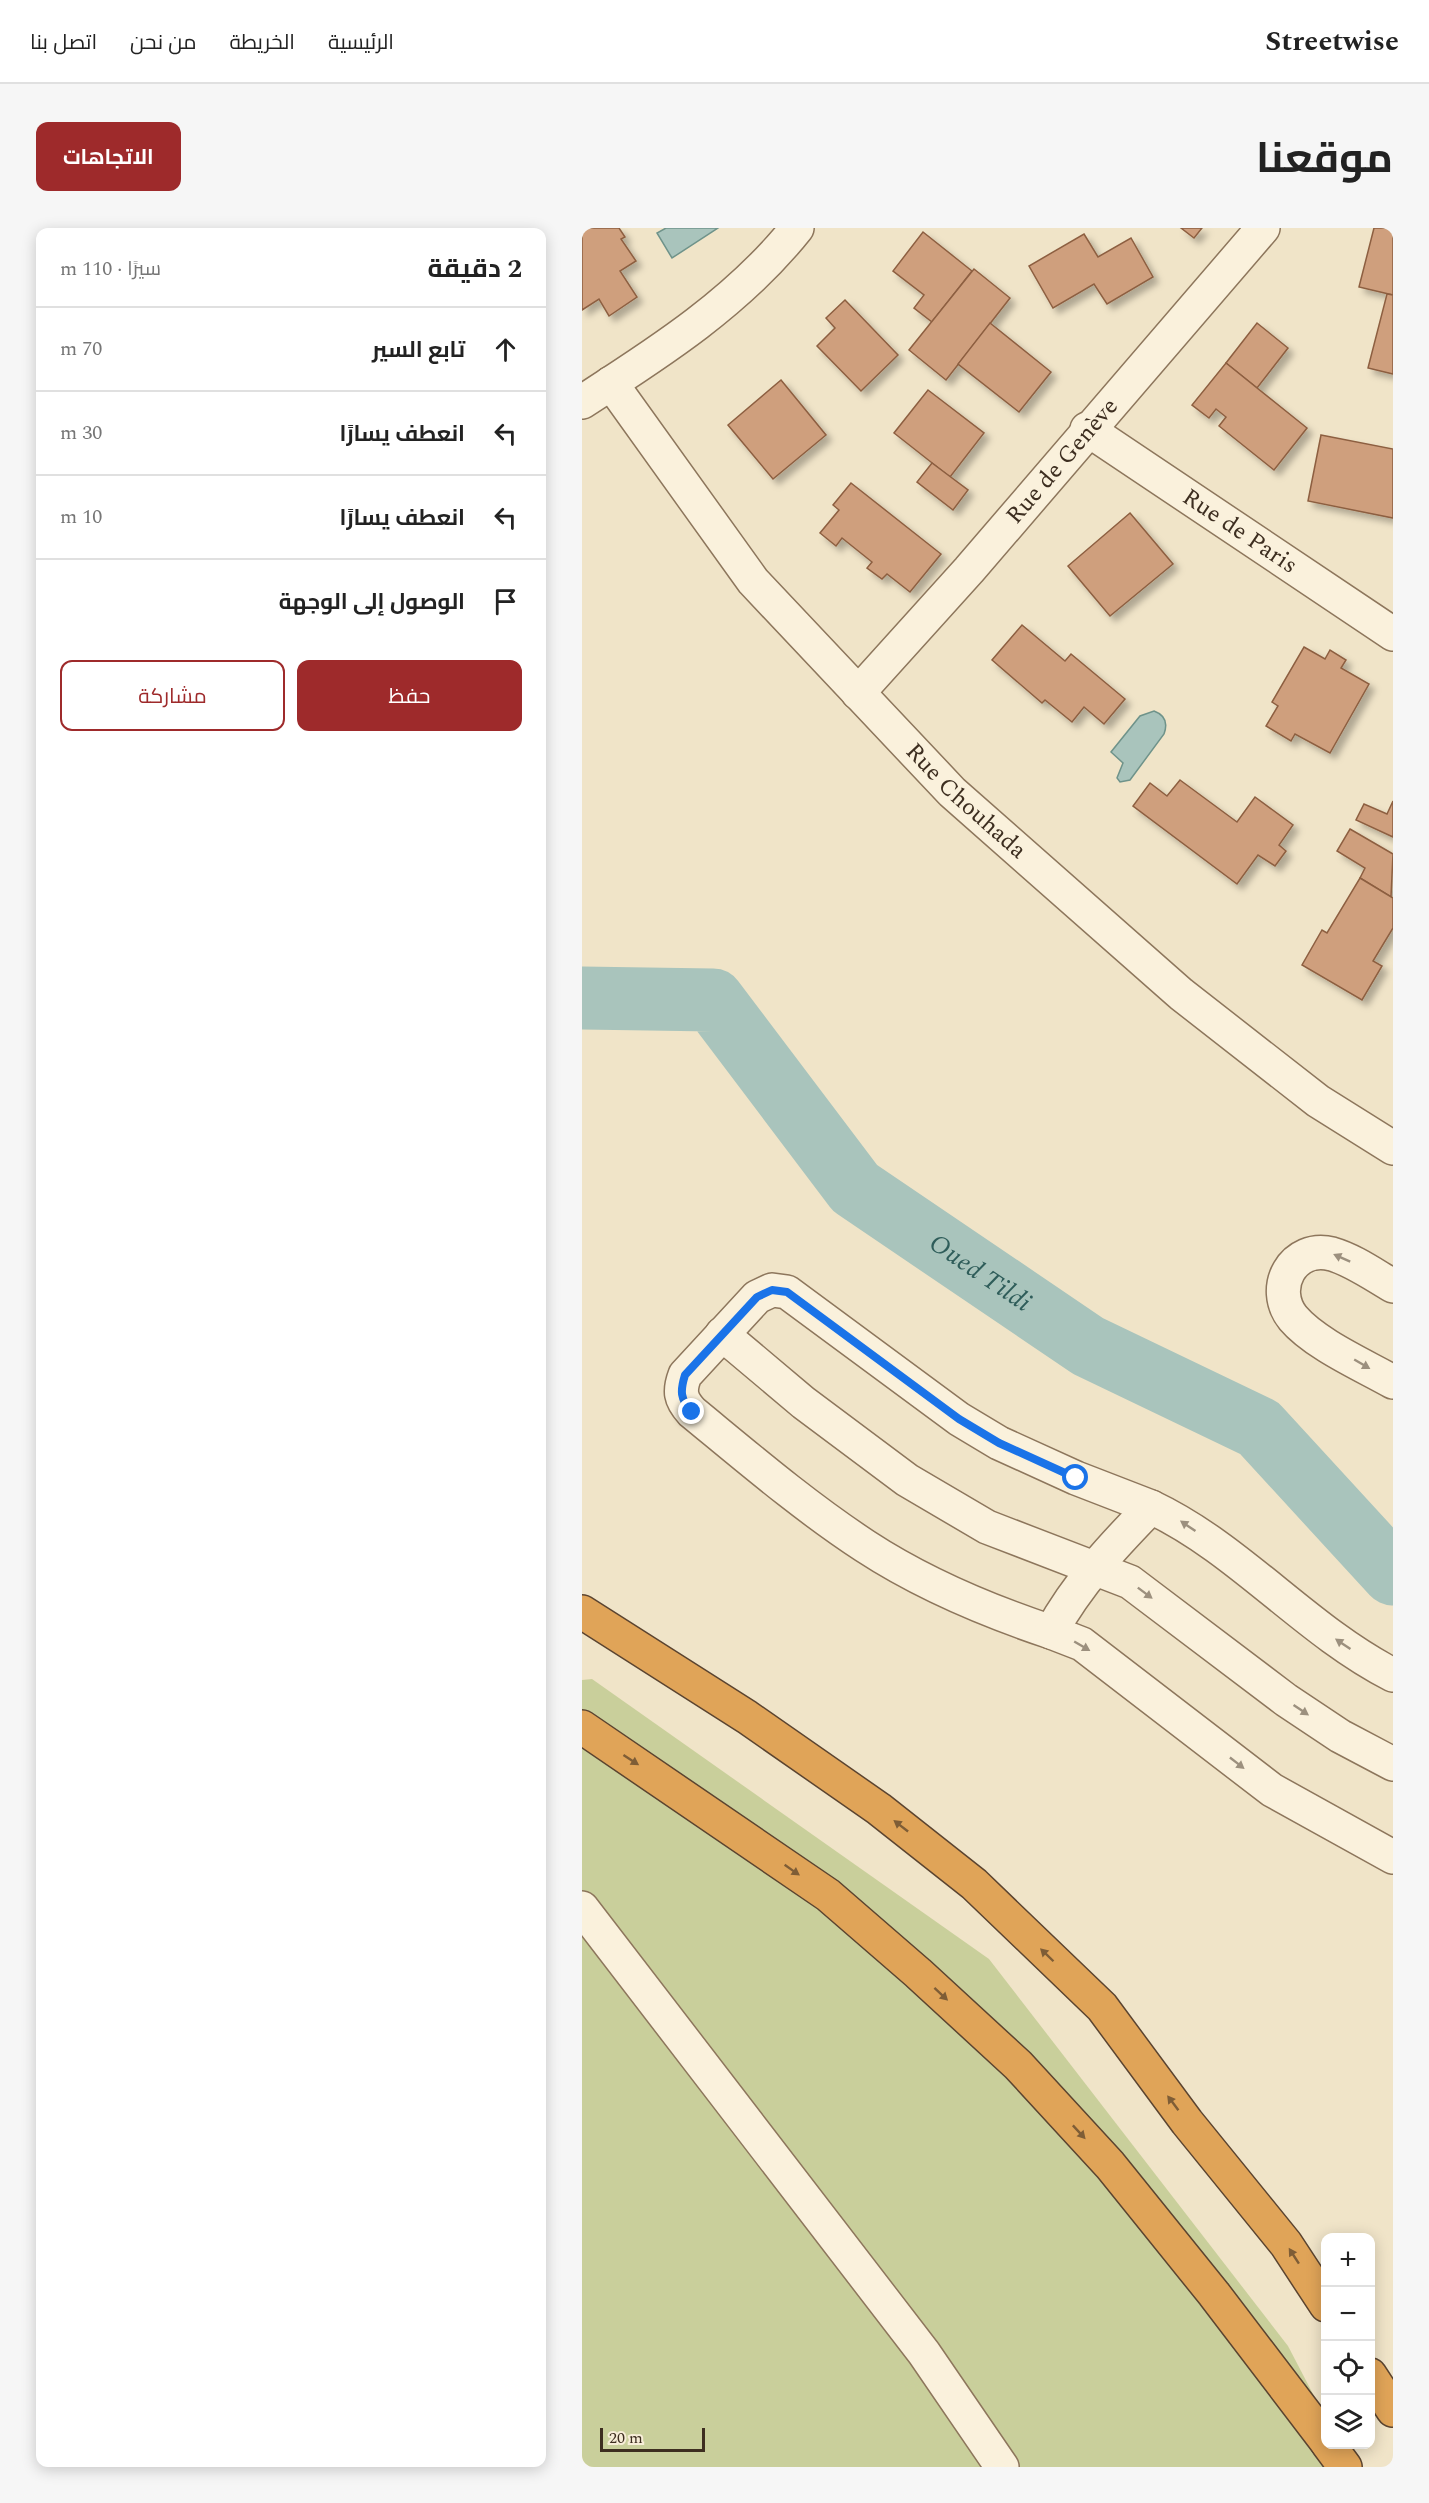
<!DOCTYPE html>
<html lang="ar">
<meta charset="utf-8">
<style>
:root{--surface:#fff;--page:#f6f6f6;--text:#222;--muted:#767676;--line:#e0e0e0;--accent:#9e2a2b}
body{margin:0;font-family:Spectral,Cairo,serif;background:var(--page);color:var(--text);direction:rtl}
.controls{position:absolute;right:18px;bottom:18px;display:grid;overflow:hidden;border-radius:12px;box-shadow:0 3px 15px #0003}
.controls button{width:54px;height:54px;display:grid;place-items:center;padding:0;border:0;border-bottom:2px solid var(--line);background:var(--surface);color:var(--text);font:30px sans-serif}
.scale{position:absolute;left:18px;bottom:15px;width:105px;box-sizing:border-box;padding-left:6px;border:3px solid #3d2e20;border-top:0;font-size:16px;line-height:21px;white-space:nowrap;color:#3d2e20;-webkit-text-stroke:4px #f7eed8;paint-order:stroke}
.stop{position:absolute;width:18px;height:18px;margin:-14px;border:4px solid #1a73e8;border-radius:50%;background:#fff}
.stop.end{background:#1a73e8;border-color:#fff;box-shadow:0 2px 6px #0008}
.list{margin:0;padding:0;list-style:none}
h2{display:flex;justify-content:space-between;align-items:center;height:78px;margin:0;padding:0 24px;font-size:26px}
h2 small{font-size:20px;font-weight:400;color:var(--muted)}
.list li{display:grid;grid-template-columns:39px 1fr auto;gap:18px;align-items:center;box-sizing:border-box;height:84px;padding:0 24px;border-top:2px solid var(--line)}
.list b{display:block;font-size:22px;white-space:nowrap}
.list em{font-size:20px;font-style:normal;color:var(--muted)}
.actions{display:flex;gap:12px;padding:18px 24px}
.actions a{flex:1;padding:14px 0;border:2px solid var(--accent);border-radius:12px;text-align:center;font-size:21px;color:var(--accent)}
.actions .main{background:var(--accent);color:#fff}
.icon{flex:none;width:33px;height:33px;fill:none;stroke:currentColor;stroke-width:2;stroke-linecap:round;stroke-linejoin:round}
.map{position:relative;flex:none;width:811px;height:2239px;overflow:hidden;direction:ltr;border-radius:12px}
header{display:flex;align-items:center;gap:36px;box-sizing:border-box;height:84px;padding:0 30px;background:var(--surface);border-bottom:2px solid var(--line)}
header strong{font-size:28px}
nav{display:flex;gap:33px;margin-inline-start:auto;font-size:21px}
.intro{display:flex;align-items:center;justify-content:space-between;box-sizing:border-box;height:144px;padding:0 36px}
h1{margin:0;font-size:42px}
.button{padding:15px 27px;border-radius:12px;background:var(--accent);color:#fff;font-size:21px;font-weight:700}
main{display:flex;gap:36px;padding:0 36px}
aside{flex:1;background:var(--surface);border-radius:12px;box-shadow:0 3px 15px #0003}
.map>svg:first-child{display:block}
.green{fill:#c9cf9b}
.water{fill:#a9c4bc;stroke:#6f938a;stroke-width:1.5}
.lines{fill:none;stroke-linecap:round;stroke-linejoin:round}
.river{stroke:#a9c4bc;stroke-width:63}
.building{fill:#cf9f7d;stroke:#8d5f41;stroke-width:1.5;filter:url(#shadow)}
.minor-casing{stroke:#8d765c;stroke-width:36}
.highway-casing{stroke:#5b4430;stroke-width:36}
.minor{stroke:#faf1dc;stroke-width:33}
.highway{stroke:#e0a458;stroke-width:33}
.oneway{fill:#9c907e}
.oneway2{fill:#7e5d36}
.route{stroke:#1a73e8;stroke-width:8}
.labels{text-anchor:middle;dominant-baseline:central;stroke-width:4.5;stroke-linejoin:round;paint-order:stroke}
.street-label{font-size:24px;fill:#3d2e20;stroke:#f7eed8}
.water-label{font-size:26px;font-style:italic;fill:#2f5d5a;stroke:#f7eed8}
</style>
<header>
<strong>Streetwise</strong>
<nav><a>الرئيسية</a><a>الخريطة</a><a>من نحن</a><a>اتصل بنا</a></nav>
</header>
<div class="intro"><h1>موقعنا</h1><a class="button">الاتجاهات</a></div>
<main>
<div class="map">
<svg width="811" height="2239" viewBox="0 0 811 2239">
<defs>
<filter id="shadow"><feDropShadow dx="5.5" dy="5.5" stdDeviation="3" flood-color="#0004"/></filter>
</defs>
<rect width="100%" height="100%" fill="#f0e4c8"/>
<polygon class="green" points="10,1451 407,1731 706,2118 769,2239 0,2239 0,1452"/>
<g class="water">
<polygon points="84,0 136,0 90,30 75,5"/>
<path d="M572,483C583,487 586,495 582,506L548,552L538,554L535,550L541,535L529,524L558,488Z"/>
</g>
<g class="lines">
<path class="river" id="s1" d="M0,770L131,772L273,960L506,1118L677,1200L811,1346"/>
</g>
<g class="building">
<polygon points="0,0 37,0 43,9 39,11 54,33 38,43 55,69 27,88 17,71 0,82"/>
<polygon points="599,0 620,0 612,10"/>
<polygon points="792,0 811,0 811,67 777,59"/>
<polygon points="341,4 390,43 350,94 332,80 342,67 311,43"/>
<polygon points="502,6 516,29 549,10 571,49 525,76 512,56 471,80 447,38"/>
<polygon points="392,41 428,70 364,152 327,122"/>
<polygon points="805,66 811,67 811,146 786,140"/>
<polygon points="263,72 316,127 279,163 235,118 253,100 244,90"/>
<polygon points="408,95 469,144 437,184 376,136"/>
<polygon points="675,95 706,120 675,160 644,135"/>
<polygon points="644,135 725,200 692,242 637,198 644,189 634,181 627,190 610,177"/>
<polygon points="199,152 244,207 191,251 146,197"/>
<polygon points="346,162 402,205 368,249 312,205"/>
<polygon points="739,207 811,221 811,290 726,273"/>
<polygon points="350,235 386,262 371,282 335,254"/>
<polygon points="269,255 359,326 328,364 305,346 300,351 285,340 290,334 260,310 254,318 238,305 257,282 251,277"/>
<polygon points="548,285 591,336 528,388 486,338"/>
<polygon points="440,397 483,433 489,426 543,471 522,496 502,479 490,494 463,472 460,475 410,432"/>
<polygon points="722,419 743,431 748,422 764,432 759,440 787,456 748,525 713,506 709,513 684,498 696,478 690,474"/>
<polygon points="598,552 655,594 673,569 711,597 697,617 704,623 693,638 676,627 655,656 551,578 568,555 585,568"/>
<polygon points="811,573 811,609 774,592 782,576 805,586"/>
<polygon points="768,601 811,626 809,669 778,650 783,640 755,623"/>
<polygon points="778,650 811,670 811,700 791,733 800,738 780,772 720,737 740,702 745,705"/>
</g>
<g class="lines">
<g class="minor-casing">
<g id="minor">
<path id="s2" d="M29,155L171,353L370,564L599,766L736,873L811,920"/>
<path d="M0,174C78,124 157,73 215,0"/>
<path id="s3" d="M505,201L811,406"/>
<path id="s4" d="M276,465L387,342L681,0"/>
<path d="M811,1058C792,1047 771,1032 750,1026C711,1016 687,1060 711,1090C733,1116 781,1137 811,1154"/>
<polyline points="140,1106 222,1175 325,1252 405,1299 548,1354 704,1472 758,1508 811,1536"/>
<path d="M469,1404C406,1383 338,1354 283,1318C222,1278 166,1230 110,1184C98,1171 97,1163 103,1147L175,1069L190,1062L205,1064L377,1191L417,1215L494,1250L569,1279"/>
<path d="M811,1447C723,1402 658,1321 569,1279C531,1318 496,1355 469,1404L500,1416L690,1562L811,1629"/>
<polyline points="0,1680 342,2125 420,2239"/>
</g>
</g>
<g class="highway-casing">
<g id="highway">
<polyline points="0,1384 165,1489 297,1581 392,1656 520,1779 605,1894 704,2016 744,2077"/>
<polyline points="0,1499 246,1667 336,1745 436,1837 528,1937 632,2066 744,2213"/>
<polyline points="788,2147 811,2182"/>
<polyline points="746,2216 763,2239"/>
</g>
</g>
<use href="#minor" class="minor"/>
<use href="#highway" class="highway"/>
</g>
<defs><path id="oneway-solid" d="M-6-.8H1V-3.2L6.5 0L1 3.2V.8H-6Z" transform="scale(1.5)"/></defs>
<g class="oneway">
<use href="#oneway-solid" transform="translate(760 1030) rotate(-156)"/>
<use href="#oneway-solid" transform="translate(780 1136) rotate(30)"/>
<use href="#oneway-solid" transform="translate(606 1298) rotate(-146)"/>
<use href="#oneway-solid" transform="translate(563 1365) rotate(37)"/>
<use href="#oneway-solid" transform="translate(761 1416) rotate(-146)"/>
<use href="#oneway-solid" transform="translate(500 1418) rotate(30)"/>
<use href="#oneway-solid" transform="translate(719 1482) rotate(34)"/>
<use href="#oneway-solid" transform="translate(655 1535) rotate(38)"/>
</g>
<g class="oneway2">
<use href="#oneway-solid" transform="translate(49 1532) rotate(33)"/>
<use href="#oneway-solid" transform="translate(319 1598) rotate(-142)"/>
<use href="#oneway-solid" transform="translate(210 1642) rotate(35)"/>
<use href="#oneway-solid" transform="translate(465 1727) rotate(-136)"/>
<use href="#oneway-solid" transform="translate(359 1766) rotate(43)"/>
<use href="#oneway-solid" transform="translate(591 1875) rotate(-127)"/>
<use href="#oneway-solid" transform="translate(497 1904) rotate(47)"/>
<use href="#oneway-solid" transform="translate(712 2028) rotate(-123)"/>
</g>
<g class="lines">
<path class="route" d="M110,1184C98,1171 98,1163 103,1147L175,1069L190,1062L205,1064L377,1191L417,1215L494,1250"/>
</g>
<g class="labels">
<g class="street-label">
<text stroke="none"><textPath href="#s4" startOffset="309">Rue de Genève</textPath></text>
<text stroke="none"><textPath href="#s3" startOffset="184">Rue de Paris</textPath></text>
<text stroke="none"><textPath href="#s2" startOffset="550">Rue Chouhada</textPath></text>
</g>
<g class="water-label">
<text stroke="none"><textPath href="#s1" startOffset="518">Oued Tildi</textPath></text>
</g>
</g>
</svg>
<div class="controls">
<button>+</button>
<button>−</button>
<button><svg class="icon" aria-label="locate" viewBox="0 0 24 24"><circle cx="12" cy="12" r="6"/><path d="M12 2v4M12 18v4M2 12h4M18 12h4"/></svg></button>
<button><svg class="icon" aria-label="layers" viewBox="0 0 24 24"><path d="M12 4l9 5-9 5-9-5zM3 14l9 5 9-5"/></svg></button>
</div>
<div class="scale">20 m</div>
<div class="stop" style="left:494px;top:1250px"></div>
<div class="stop end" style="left:110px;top:1184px"></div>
</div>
<aside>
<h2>2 دقيقة<small>سيرًا · 110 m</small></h2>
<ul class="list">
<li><svg class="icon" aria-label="ahead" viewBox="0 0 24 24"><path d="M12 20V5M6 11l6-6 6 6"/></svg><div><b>تابع السير</b></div><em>70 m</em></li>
<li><svg class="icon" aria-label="left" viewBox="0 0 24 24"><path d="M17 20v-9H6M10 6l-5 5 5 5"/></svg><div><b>انعطف يسارًا</b></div><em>30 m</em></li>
<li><svg class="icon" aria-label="left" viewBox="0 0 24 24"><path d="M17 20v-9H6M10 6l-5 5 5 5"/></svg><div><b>انعطف يسارًا</b></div><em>10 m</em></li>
<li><svg class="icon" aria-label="arrive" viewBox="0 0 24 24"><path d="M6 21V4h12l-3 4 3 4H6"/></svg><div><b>الوصول إلى الوجهة</b></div></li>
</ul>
<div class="actions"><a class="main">حفظ</a><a>مشاركة</a></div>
</aside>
</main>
